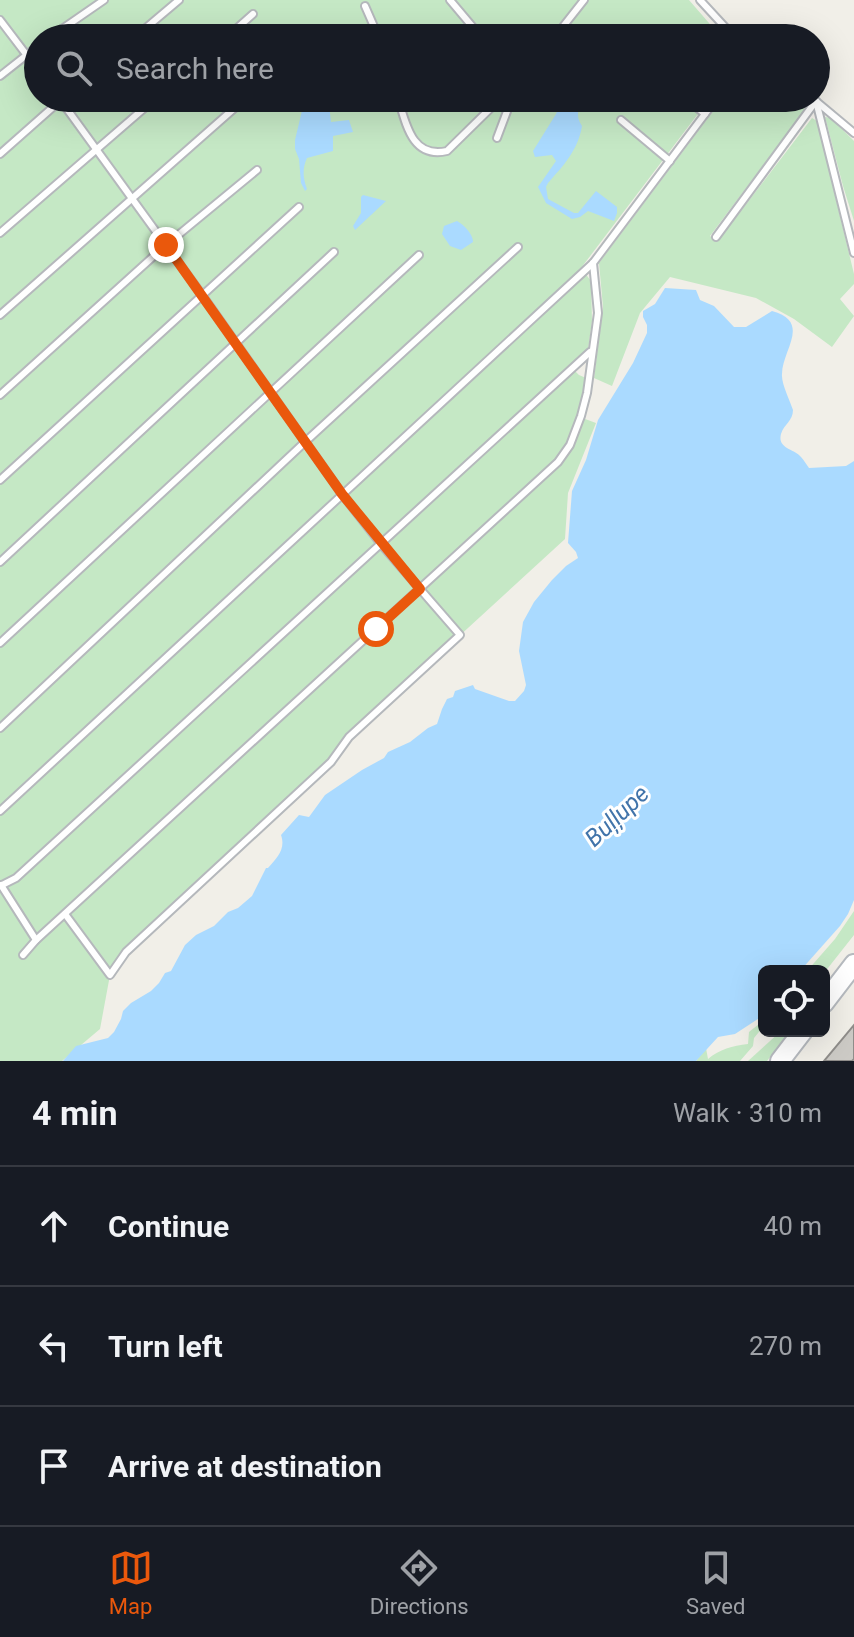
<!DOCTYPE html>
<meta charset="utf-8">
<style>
:root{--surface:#171b24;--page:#20242c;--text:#f1f3f6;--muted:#9ea1a6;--line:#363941;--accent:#ea580c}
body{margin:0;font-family:Roboto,sans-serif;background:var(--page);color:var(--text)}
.controls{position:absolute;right:24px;bottom:24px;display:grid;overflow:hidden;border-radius:12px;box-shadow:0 8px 32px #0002}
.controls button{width:72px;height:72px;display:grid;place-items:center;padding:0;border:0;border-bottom:2px solid var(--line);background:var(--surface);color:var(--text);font:40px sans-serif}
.stop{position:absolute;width:24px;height:24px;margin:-18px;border:6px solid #ea580c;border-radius:50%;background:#fff}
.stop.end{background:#ea580c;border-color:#fff;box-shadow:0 2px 8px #0008}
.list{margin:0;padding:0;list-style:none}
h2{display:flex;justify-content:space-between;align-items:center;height:104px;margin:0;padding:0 32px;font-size:34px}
h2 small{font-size:26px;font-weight:400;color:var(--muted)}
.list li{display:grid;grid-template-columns:52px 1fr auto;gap:24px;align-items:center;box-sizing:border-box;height:120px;padding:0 32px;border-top:2px solid var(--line)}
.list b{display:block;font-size:30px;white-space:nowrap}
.list em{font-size:26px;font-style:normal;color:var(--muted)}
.icon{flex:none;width:44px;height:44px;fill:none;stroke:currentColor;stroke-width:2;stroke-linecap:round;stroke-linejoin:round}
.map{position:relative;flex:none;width:854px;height:1061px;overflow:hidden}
.search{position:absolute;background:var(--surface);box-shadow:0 8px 32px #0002;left:24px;right:24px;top:24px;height:88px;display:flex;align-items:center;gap:20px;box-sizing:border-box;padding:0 28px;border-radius:44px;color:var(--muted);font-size:30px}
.sheet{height:464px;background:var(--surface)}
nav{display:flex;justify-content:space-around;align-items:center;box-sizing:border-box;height:112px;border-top:2px solid var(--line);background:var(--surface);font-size:22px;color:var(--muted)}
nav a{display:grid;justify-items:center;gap:4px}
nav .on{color:var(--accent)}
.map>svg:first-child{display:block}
.green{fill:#c5e8c5}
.water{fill:#aadaff}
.building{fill:#cccac5;stroke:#8f8d8a;stroke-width:2}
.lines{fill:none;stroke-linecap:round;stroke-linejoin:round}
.lane-casing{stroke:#b5b8bc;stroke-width:10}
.secondary-casing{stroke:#b6babf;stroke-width:22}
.lane{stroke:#fff;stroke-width:6}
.secondary{stroke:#fff;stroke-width:18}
.route{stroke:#ea580c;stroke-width:10}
.labels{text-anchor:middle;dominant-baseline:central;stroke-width:6;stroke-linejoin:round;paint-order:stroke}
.water-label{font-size:24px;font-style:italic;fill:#4174aa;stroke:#fff}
</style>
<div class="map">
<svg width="854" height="1061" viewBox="0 0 854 1061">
<rect width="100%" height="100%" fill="#f1efe8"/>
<g class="green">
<polygon points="0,0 689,0 722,38 38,38 38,98 710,98 581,268 591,281 592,321 588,350 570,366 579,375 586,378 577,416 596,423 568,493 565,539 349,737 331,762 126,952 110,975 100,1029 62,1061 0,1061"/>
<polygon points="723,98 809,98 810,103 710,236 718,241 812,118 817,121 854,274 854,284 840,299 854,316 832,347 794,319 756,298 670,277 640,313 612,386 594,378 603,307 599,263"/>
<polygon points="825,117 831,118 854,141 854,221 843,186"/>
<polygon points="854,911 854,935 824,973 824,971 807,971 835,939"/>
<path d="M759,1024L763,1027L754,1038L753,1046L740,1061H696L706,1048L708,1059C720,1049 732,1046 748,1044L749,1032Z"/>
<polygon points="781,1031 790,1031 767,1061 748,1061"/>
</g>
<g class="water">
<path d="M305,98H323L329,104L331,122L349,120L353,132L333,136V151L307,158C302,169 303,178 307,189L305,191L301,183L299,159L295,149V140Z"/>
<path d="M563,98H584C578,108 575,116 582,126C578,150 564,165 548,183L546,187L548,199L574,213H578L596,191L617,207V213L614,221L588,211L580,217L572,219L546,203L538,187L556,161L552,155L535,157L533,151L556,114Z"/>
<polygon points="363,195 386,201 355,230 353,226 361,213 361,197"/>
<path d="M457,221C464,225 473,234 473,242L461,250L450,246L442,234L444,226Z"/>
<path d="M665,288L696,290L700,300L714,306L734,327H746L772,311C812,322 782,350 782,374C781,383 790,401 793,410C793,421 784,424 781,434C777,449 795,449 801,457C804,460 806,464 809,468L846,466L854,461V900L848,914L840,926L800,971H764V1015L735,1034L718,1037L696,1061H63L76,1046L108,1038L114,1032L121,1019L123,1011L131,1003L151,991L159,983L165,973L171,971L185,945L196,935L214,926L228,912L238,908L252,896L266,868H268C277,858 286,849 281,835L299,815L309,817L325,795L362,770L384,758L388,752L410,742L428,728L437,724L442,709L447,699L453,697L455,691L473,685L475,689L509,701H515L524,691L526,685L519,651L523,622L534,602L552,580L566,566L578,558L576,552L568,543L572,491L586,460L598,420L633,363L647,333V325L643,317V311L655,304Z"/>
</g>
<polygon class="building" points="854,1025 854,1059 852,1061 824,1061"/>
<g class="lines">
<g class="lane-casing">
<g id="lane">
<polyline points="450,0 482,38"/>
<polyline points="700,0 735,38"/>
<polyline points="365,6 379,38"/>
<polyline points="0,20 38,70"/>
<polyline points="49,38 104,0"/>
<polyline points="134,38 179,0"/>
<polyline points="226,38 253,14"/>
<polyline points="554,38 584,0"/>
<polyline points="0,76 38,46"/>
<polyline points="59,98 202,295 342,494 381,544 460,635 349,737 331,762 126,952 110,975 65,914"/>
<path d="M398,98C406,124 412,159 447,151L501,98"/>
<polyline points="685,98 705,114"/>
<polyline points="816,101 854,253"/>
<polyline points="817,102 854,133"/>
<polyline points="621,120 670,161"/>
<polyline points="497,138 512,98"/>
<polyline points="0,154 61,100"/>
<polyline points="0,233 156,98"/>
<polyline points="716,237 816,101"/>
<polyline points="0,315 246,98"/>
<polyline points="0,395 166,245 257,170"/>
<polyline points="0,480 299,207"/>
<polyline points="0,562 334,252"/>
<polyline points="0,643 419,255"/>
<polyline points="0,728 305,442 518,247"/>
<polyline points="0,811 593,263 717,98"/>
<polyline points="1,885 36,940"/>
<polyline points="0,886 16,878 590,352"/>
<polyline points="23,955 36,940 558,462 570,445 581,416 587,393 598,313 593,263"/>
</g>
</g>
<g class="secondary-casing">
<g id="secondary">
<polyline points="824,1003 854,964"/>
<polyline points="780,1061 803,1031"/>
</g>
</g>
<use href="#lane" class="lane"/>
<use href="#secondary" class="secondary"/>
</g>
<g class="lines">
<polyline class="route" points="166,245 342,494 420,589 376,629"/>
</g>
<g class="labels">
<g class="water-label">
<text transform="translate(617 816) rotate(-43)">Buļļupe</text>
</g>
</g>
</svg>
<div class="controls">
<button><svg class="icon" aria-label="locate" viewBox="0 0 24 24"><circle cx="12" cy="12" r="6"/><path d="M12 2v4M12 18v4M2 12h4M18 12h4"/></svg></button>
</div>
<div class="stop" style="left:376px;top:629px"></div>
<div class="stop end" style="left:166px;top:245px"></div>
<div class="search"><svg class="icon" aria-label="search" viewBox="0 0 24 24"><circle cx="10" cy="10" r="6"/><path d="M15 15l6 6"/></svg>Search here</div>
</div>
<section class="sheet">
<h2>4 min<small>Walk · 310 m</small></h2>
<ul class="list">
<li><svg class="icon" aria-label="ahead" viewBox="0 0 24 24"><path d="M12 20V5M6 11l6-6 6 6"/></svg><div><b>Continue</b></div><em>40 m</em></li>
<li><svg class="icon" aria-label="left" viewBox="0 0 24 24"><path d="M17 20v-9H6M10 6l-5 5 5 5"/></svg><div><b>Turn left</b></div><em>270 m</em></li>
<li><svg class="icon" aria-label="arrive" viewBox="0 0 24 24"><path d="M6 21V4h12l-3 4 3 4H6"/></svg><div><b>Arrive at destination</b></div></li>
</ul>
</section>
<nav>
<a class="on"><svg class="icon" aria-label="map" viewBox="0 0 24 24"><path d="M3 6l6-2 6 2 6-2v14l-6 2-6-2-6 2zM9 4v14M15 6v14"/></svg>Map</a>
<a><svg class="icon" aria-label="directions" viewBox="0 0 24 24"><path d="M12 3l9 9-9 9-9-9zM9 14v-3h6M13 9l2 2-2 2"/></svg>Directions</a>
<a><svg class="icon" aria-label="saved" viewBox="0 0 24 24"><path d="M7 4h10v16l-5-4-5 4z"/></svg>Saved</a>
</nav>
